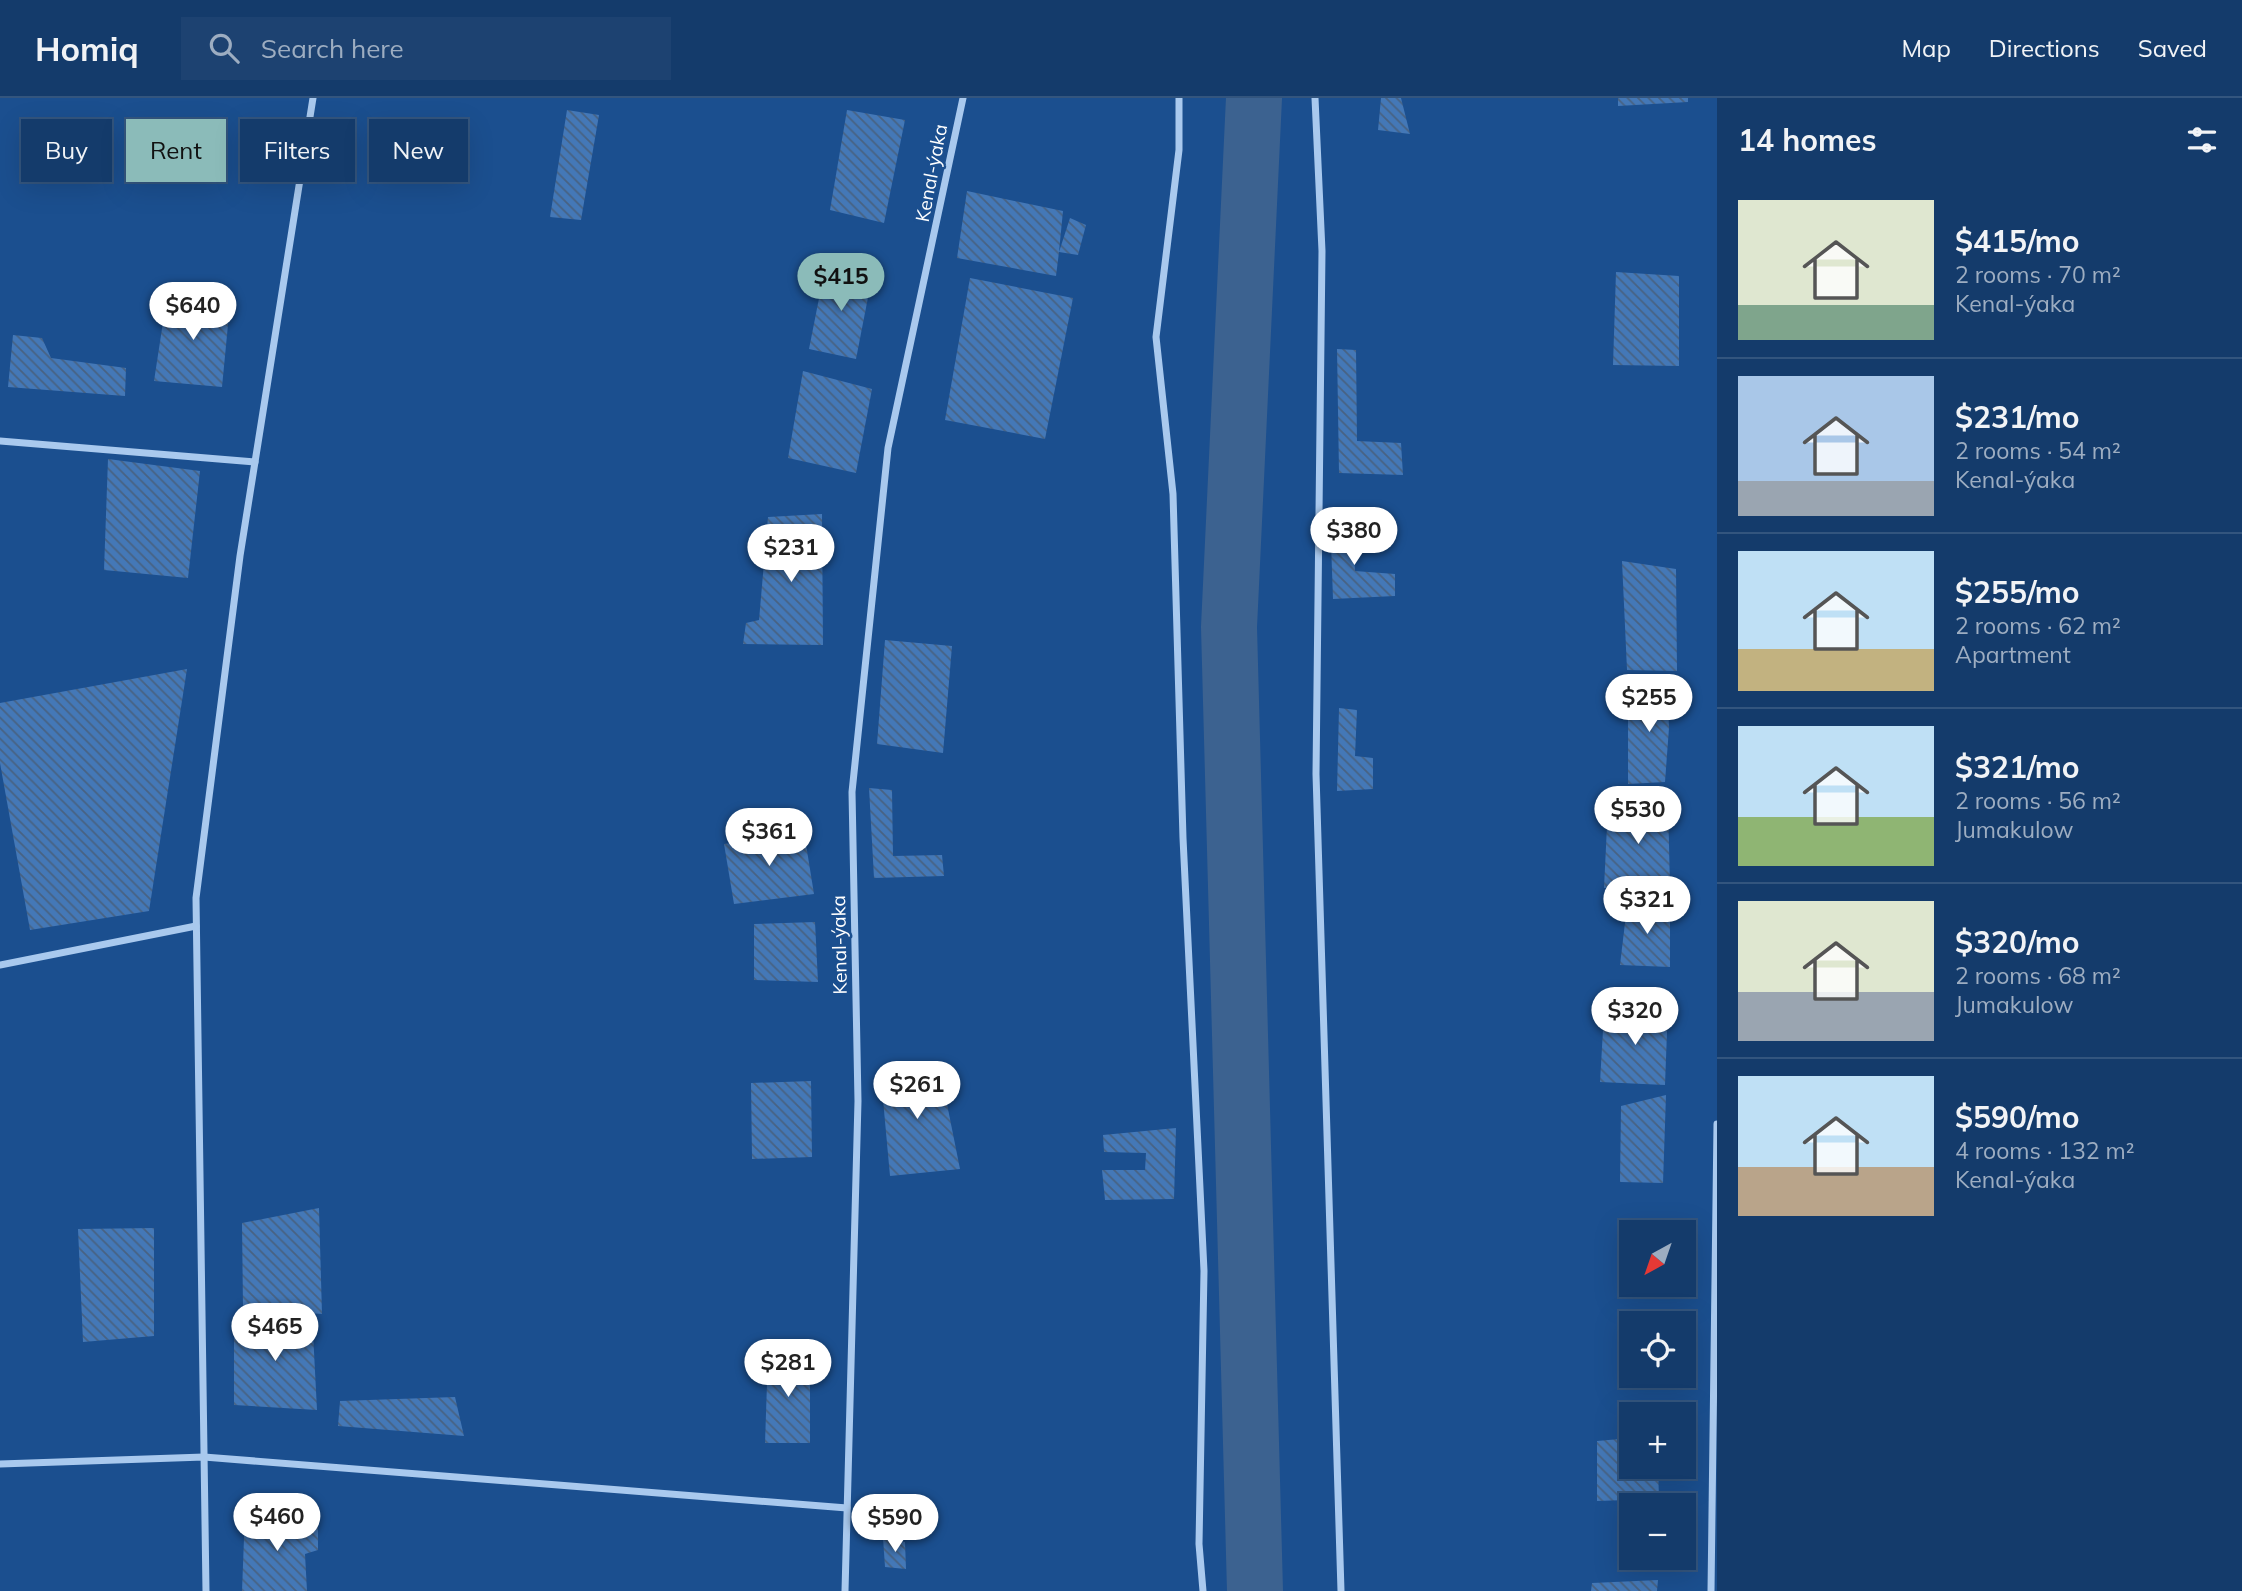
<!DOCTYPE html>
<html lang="en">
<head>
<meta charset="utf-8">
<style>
	:root { --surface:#143b6b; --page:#1d4271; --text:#f1f3f6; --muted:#9dadc1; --line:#33557e; --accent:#8bbbb9 }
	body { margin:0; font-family:Mulish,sans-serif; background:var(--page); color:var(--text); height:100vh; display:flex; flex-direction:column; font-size:26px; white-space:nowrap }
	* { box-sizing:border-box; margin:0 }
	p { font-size:23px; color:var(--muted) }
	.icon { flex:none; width:38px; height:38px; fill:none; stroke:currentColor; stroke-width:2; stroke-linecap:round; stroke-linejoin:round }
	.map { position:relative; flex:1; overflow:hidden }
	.panel { display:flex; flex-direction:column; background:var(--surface); width:525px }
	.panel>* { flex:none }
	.guide { position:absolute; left:21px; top:21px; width:665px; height:63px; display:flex; gap:14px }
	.needle { width:46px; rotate:220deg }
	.buttons { position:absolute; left:1619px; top:1122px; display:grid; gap:14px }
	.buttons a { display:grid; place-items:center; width:77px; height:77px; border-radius:0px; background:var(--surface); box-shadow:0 7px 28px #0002,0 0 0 2px var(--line); font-size:35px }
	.price { position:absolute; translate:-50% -60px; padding:0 16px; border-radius:24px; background:#fff; color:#222; font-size:23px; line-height:46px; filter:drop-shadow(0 2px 4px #0008) }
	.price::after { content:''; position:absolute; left:50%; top:42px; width:21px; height:16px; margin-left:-10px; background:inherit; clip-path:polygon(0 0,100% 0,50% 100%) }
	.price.current { background:var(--accent); color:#111 }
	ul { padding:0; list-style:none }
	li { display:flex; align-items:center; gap:21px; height:175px; padding:0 21px }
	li+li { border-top:2px solid var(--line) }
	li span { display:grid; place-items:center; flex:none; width:196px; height:140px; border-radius:0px; color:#555 }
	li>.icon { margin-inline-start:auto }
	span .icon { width:84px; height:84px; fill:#fffc; stroke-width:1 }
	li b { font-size:30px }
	h2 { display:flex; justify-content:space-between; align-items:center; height:84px; padding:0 21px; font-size:30px }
	.pill { padding:0 24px; border-radius:0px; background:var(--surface); box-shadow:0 7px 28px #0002,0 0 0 2px var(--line); font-size:24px; line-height:63px }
	.pill.current { background:var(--accent); color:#111 }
	header { display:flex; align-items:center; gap:42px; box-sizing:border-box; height:98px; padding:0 35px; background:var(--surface); border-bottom:2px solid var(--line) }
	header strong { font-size:33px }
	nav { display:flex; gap:38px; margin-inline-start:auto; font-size:24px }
	.search { width:490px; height:63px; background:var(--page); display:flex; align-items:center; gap:18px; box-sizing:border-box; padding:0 24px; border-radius:0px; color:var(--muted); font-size:26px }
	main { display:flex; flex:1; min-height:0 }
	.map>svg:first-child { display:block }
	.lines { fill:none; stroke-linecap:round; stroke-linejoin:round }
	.river { stroke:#3c6290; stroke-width:56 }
	.building { fill:url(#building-back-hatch) }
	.street { stroke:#a9c9ee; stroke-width:7 }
	.labels { text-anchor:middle; stroke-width:5; stroke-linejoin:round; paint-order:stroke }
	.street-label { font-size:19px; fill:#fff; stroke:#1b4f8f }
</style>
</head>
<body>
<header>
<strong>Homiq</strong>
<div class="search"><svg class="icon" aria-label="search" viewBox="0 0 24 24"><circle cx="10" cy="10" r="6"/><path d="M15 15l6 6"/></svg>Search here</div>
<nav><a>Map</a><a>Directions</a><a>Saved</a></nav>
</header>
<main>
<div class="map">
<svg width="1717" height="1493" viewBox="0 0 1717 1493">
	<defs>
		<pattern id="building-back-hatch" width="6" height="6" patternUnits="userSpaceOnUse" patternTransform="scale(1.75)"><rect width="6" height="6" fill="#4478b7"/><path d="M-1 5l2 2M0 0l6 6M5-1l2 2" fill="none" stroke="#486282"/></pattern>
	</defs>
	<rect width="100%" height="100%" fill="#1b4f8f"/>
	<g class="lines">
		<path class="river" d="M1254,0L1229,529L1255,1493"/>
	</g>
	<g class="building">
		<path d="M1381,0H1401L1410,36L1378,32Z"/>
		<path d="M1618,0H1688V4L1618,8Z"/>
		<path d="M567,12L599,17L581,122L550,119Z"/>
		<path d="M847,12L905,22L884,125L830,112Z"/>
		<path d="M967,93L1063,113L1059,154L1070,120L1086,127L1078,157L1059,154L1056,178L957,160Z"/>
		<path d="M825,170L872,179L856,261L809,251Z"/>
		<path d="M1616,174L1679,178V268L1613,267Z"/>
		<path d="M970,180L1073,200L1045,341L945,322Z"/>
		<path d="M167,198L230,206L222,289L154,283Z"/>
		<path d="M13,237L42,240L51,260L126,270L125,298L8,289Z"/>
		<path d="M1337,251L1356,252L1357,343L1401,345L1403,377L1339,375Z"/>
		<path d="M803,273L872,291L856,375L788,360Z"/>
		<path d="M108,361L200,373L188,480L104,472Z"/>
		<path d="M822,416L823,547L743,546L746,525L759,522L768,419Z"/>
		<path d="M1330,417L1352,420L1355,473L1395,476V498L1333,501Z"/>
		<path d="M1622,463L1676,471L1677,573L1627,572Z"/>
		<path d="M885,542L952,548L943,655L877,646Z"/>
		<path d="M187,571L149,813L30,832L0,665V605Z"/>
		<path d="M1667,580L1669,630L1665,684L1628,686V599L1646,595V583Z"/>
		<path d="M1339,610L1357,612L1355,658L1373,660V691L1337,693Z"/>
		<path d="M869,690L892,692L893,758L942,757L944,778L874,780Z"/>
		<path d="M1668,704L1670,789L1604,790L1608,707Z"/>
		<path d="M804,734L814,796L734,806L724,746Z"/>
		<path d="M1670,804V869L1620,867L1627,808Z"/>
		<path d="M815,824L818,884L754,882V826Z"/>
		<path d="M1668,908L1665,987L1600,984L1604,915Z"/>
		<path d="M939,966L960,1071L890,1078L880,969Z"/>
		<path d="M811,983L812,1059L752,1061L751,985Z"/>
		<path d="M1666,997L1663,1085L1620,1084L1621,1008Z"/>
		<path d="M1176,1030L1174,1101L1105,1102L1102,1072H1145L1146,1055L1104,1054L1103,1037Z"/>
		<path d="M319,1110L322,1216L243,1210L242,1125Z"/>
		<path d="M154,1130V1238L83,1244L78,1131Z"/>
		<path d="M312,1215L317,1312L234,1307V1224Z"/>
		<path d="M810,1255V1345H765L768,1256Z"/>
		<path d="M455,1299L464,1338L338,1328L340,1303Z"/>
		<path d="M1631,1340V1368H1658L1659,1401L1597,1403V1343Z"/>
		<path d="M245,1414L318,1427V1452L305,1456L307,1493H242Z"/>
		<path d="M883,1440L905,1444L906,1471L885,1469Z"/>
		<path d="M1658,1482L1657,1493H1591L1592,1485Z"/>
	</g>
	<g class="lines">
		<g class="street">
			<path d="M1179,0V52L1156,239L1173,396L1183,740L1204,1173L1199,1446L1203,1493"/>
			<path d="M1315,0L1322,153L1316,676L1341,1493"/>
			<path d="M0,343L255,364"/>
			<path d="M0,867L196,828"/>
			<path d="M0,1366L204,1359L847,1410"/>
			<path d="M206,1493L196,800L240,458L313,0"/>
			<path d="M845,1493L858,1003L852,694L888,350L963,0"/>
			<path d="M1711,1493L1717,1026"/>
		</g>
	</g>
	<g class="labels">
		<g class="street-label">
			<text transform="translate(931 75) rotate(-79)" y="7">Kenal-ýaka</text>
			<text transform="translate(839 847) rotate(-91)" y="7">Kenal-ýaka</text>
		</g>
	</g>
</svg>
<div class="buttons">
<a><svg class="needle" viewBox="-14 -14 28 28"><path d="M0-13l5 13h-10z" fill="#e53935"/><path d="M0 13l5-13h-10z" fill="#9dadc1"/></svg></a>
<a><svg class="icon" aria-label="locate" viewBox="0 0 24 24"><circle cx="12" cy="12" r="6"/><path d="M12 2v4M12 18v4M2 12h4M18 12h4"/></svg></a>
<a>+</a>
<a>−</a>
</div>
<b class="price current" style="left:841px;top:215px">$415</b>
<b class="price" style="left:193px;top:244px">$640</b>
<b class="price" style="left:1354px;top:469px">$380</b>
<b class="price" style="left:791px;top:486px">$231</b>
<b class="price" style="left:1649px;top:636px">$255</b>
<b class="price" style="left:1638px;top:748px">$530</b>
<b class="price" style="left:769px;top:770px">$361</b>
<b class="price" style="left:1647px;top:838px">$321</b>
<b class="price" style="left:1635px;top:949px">$320</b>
<b class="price" style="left:917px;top:1023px">$261</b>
<b class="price" style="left:275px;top:1265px">$465</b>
<b class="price" style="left:788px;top:1301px">$281</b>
<b class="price" style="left:277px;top:1455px">$460</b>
<b class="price" style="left:895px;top:1456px">$590</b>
<div class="guide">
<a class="pill">Buy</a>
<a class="pill current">Rent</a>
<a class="pill">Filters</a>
<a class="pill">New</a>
</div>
</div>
<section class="panel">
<h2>14 homes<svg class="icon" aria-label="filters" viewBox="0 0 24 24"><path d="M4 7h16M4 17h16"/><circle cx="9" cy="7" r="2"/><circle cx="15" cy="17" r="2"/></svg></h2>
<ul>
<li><span style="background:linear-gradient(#dfe7d0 75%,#7fa58c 0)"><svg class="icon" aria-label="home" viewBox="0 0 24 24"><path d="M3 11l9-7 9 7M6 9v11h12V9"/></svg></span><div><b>$415/mo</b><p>2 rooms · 70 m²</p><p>Kenal-ýaka</p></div></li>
<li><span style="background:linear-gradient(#a9c7e8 75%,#9aa5b1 0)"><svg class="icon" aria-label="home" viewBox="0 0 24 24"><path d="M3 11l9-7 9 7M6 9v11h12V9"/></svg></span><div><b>$231/mo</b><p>2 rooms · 54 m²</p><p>Kenal-ýaka</p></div></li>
<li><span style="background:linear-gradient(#bfe0f5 70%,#c2b280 0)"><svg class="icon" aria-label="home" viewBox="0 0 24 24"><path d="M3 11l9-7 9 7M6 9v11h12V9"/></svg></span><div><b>$255/mo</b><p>2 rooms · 62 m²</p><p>Apartment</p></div></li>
<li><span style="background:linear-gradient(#bfe0f5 65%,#8fb573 0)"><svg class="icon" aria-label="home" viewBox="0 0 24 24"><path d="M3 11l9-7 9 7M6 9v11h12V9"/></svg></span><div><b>$321/mo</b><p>2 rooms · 56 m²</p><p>Jumakulow</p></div></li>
<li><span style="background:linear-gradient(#dfe7d0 65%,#9aa5b1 0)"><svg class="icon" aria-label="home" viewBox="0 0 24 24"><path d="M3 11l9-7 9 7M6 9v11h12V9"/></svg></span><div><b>$320/mo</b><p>2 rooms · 68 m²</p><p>Jumakulow</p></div></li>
<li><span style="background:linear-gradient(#bfe0f5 65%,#b9a48a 0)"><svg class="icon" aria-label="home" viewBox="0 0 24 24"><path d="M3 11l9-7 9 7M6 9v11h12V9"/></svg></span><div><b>$590/mo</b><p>4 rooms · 132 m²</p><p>Kenal-ýaka</p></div></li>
</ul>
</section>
</main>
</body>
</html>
